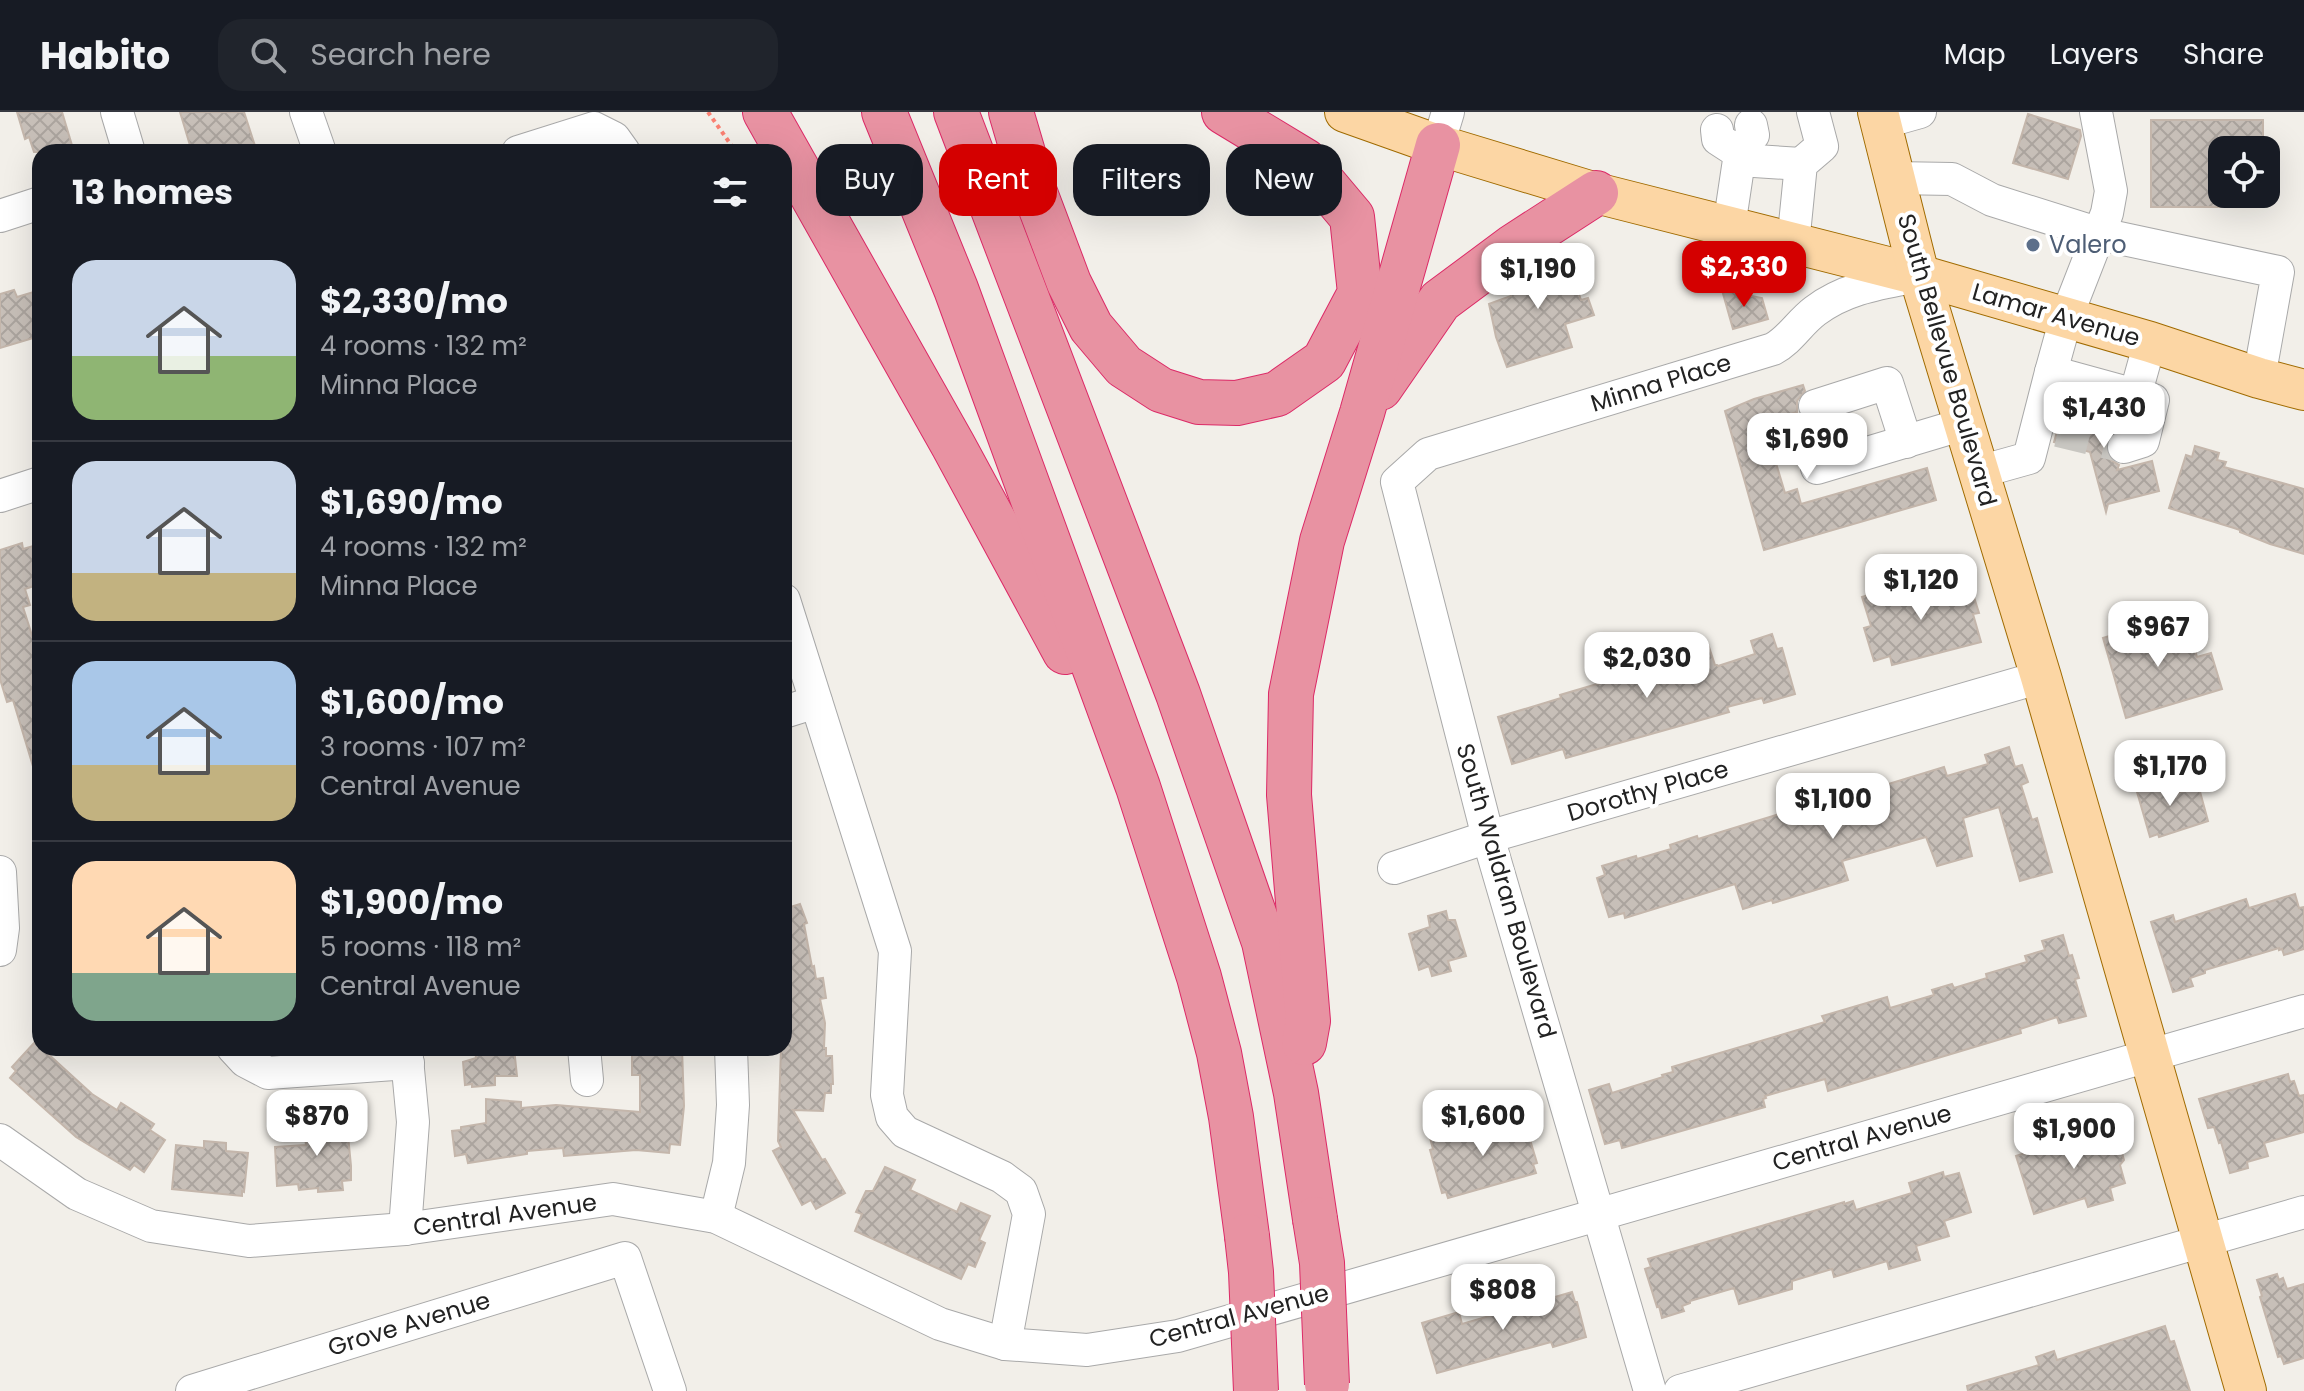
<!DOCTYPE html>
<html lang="en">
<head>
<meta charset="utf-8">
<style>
	:root { --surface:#171b24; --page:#20242c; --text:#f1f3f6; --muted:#9ea1a6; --line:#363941; --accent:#d40000 }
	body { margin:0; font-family:Poppins,sans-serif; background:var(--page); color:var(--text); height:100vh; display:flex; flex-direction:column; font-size:30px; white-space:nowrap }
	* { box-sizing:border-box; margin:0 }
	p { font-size:26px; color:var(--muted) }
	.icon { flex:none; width:44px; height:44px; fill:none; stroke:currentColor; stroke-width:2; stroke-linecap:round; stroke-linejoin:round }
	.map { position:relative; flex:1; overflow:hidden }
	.drawer { position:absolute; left:32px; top:32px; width:760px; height:912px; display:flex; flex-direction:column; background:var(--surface); border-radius:24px; box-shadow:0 8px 32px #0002 }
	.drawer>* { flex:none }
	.top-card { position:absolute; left:816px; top:32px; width:760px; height:72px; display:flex; gap:16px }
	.buttons { position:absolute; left:2208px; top:24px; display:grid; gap:16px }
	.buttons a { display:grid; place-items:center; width:72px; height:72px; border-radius:16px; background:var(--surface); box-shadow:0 8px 32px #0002; font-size:40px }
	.price { position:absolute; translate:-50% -68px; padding:0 18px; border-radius:16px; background:#fff; color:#222; font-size:26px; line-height:52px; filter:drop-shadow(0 2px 4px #0008) }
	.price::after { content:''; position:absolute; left:50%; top:48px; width:24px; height:18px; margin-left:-12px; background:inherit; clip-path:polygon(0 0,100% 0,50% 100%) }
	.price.selected { background:var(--accent); color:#fff }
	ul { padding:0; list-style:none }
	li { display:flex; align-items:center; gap:24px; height:200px; padding:0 40px }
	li+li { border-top:2px solid var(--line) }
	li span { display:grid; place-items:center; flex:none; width:224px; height:160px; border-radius:24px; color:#555 }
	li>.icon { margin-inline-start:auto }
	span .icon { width:96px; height:96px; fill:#fffc; stroke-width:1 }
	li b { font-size:34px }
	h2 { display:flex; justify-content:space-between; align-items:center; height:96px; padding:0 40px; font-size:34px }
	.pill { padding:0 28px; border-radius:24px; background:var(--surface); box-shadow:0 8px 32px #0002; font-size:28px; line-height:72px }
	.pill.selected { background:var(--accent); color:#fff }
	header { display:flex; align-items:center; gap:48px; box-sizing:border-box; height:112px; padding:0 40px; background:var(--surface); border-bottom:2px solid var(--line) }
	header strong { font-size:38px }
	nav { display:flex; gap:44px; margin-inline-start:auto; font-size:28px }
	.search { width:560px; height:72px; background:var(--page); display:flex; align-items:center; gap:20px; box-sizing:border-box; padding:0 28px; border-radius:24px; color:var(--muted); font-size:30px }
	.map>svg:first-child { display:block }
	.building { fill:url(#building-cross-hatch); stroke:#c4b6ab; stroke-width:2 }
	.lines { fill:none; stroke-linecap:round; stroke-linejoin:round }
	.minor-tunnel { stroke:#c8c6c1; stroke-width:32; stroke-dasharray:32 16; stroke-linecap:butt }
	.minor-casing { stroke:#a9a9a9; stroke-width:34 }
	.major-casing { stroke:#a06b00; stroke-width:42 }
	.highway-casing { stroke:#dc2a67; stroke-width:46 }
	.path { stroke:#fa8072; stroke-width:4; stroke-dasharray:4 4; stroke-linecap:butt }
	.minor { stroke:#fff; stroke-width:32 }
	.major { stroke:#fcd6a4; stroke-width:40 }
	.highway { stroke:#e892a2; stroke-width:44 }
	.highway-bridge-casing { stroke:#dc2a67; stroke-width:46; stroke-linecap:butt }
	.highway-bridge { stroke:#e892a2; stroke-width:44 }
	.service-dot { fill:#5c6f8a; stroke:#fff; stroke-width:3 }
	.labels { text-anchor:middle; stroke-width:8; stroke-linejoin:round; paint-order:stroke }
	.service-label { font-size:24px; fill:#4e5e75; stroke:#fff; text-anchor:start }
	.street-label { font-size:24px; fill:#222; stroke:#fff }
</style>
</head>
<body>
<header>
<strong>Habito</strong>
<div class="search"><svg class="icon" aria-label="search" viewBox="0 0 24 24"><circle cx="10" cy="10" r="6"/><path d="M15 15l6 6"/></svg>Search here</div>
<nav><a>Map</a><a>Layers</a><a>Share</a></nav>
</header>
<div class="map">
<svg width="2304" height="1279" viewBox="0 0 2304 1279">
	<defs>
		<pattern id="building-cross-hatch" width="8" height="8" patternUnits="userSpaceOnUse" patternTransform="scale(2)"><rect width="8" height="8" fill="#c7bfb8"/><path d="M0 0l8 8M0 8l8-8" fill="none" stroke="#aba49e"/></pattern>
	</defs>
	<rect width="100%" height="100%" fill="#f2efe9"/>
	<g class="building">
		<path d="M17,0H62L74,40H34L29,25L25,27Z"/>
		<path d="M180,0H244L257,40H192Z"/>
		<path d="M2028,2L2080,18L2081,24L2068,67L2013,51Z"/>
		<path d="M2151,8H2263V38H2222V95H2151Z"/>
		<path d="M1554,144H1566L1581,188L1588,186L1594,203L1565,212L1572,235L1507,255L1496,225L1489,192L1511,184L1507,171L1540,147Z"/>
		<path d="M14,178L17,185L40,178V224L0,236V182Z"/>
		<path d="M1722,178L1762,186L1768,207L1733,217Z"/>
		<path d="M1803,273L1805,279L1797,289V300L1772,308L1777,325L1769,328L1785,381L1797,377L1801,392L1927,356L1936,388L1764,438L1725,299L1754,287Z"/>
		<path d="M2067,284L2130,302L2127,314L2110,323L2105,332L2106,341L2111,348L2119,353L2117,358L2152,349L2159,379L2108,392L2106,400L2090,340L2054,330Z"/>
		<path d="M2195,334L2219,341L2217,348L2226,350L2224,355L2304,377V442L2270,432L2240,420V418L2234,416L2169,396L2186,343L2192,345Z"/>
		<path d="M22,431L23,437L40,432V472L25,477L30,493L23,495L36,536L40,535V661H35L13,588L7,590L0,567V438Z"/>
		<path d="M1960,466L1965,481L1972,479L1979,501L1973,502L1981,530L1892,553L1890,544L1874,549L1864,516L1871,514L1862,485L1900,474L1902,482Z"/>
		<path d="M2160,509L2166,528L2190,520L2197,545L2211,541L2222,577L2126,606L2103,526Z"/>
		<path d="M1772,522L1777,537L1782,536L1795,582L1764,591L1762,586L1727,595L1729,600L1566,646L1563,637L1512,652L1498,605L1548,590L1561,586L1560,583L1614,567L1611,556L1671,539L1670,537L1697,529L1698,535L1708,532L1715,553H1717L1718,554L1755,542L1751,529Z"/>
		<path d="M2009,635L2015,655L2022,653L2028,670L2021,673L2032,708L2037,706L2052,760L2020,769L1999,695L1963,706L1972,744L1937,754L1926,725L1842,749L1848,768L1773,791L1772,788L1743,797L1735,772L1625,806L1624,801L1609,805L1597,766L1605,763L1602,754L1636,744L1637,747L1671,737L1670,733L1697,724L1698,727L1822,689L1823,692L1944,655L1947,664L1988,652L1985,643Z"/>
		<path d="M2162,665L2167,683L2199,676L2208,709L2159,725L2158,722L2150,725L2135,673Z"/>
		<path d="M2295,782L2299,796L2304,795V837L2284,843L2282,837L2279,838V836L2205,858V861L2190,866L2193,874L2173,880L2151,810L2173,803L2175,810L2246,787L2249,796Z"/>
		<path d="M800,792L807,811L804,812L812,855L814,854L816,867L823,866L826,886L820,887L825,911L824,936H826V944H832L833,972H831V981H825L823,999L793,998L822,1048L825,1047L845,1081L816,1097L811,1088L802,1093L773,1039L781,1035L778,1029L781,936H784V797Z"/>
		<path d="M1446,799L1448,808H1455L1466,844L1448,849L1451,859L1432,864L1429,854L1419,858L1409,822L1430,815L1428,804Z"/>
		<path d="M2063,823L2069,844L2072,843L2079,866L2075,867L2086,904L2059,911L2057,905L2020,917L2021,921L1828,979L1825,967L1765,984L1766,986L1763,987L1765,995L1622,1036L1620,1028L1605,1032L1589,978L1609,972L1612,981L1663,965L1662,963L1673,960L1672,955L1825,910L1822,904L1887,885L1890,896L1934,883L1932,878L1952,872L1954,876L1987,866L1986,862L2027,850L2025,844L2045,838L2042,829Z"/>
		<path d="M35,930L92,982L117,998L121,991L154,1012L150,1018L165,1028L144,1060L134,1053L130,1058L76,1025L10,966L16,959L12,955Z"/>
		<path d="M475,936H514L517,964H495V973L472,975V972L465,973L463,950L476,946Z"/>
		<path d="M640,936H682L684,994L680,1033L670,1032L669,1041L636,1038L564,1044L563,1036L527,1039V1042L468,1051L466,1042L455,1044L452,1019L461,1018V1015L486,1011V987L521,990V996L556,993L640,1000V963H632V942H640Z"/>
		<path d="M2288,962L2290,970L2294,969L2299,984L2304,983V1020L2264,1031L2268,1044L2247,1050L2248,1056L2230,1061L2221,1030L2219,1031L2214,1015L2208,1016L2199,987Z"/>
		<path d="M339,1003V1013H347L351,1054V1068L342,1069L343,1078L318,1080V1076L299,1078L298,1072L277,1074L275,1035L306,1033L304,1016L313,1015V1005Z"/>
		<path d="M1517,1005L1519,1012L1525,1011L1537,1051L1533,1052L1536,1061L1448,1086L1446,1080L1442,1081L1430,1038L1433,1037L1430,1026L1460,1017L1464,1028L1497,1018L1495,1011Z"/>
		<path d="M2114,1013L2124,1048L2120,1053L2125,1071L2110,1076L2113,1088L2088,1095L2085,1086L2034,1102L2016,1044Z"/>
		<path d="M204,1029L226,1031V1039L248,1041L244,1080L242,1079V1084L172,1077L176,1033L204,1036Z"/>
		<path d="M885,1055L915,1068L910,1078L957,1100L961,1091L990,1104L979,1128L985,1131L975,1155L968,1152L961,1167L855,1119L862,1102L856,1100L866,1079H873Z"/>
		<path d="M1943,1060L1944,1065L1959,1061L1971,1100L1944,1109L1949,1124L1916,1134L1920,1148L1889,1157L1887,1149L1834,1165L1832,1157L1792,1169V1177L1739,1192L1734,1176L1690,1189V1191L1682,1194L1684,1199L1662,1206L1659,1194L1657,1195L1645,1157L1651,1155L1648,1147L1844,1090V1092L1853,1089L1856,1098L1912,1081L1909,1071Z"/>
		<path d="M2277,1162L2279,1168L2283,1166L2287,1177L2304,1172V1246L2284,1252L2281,1244L2278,1245L2260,1185L2262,1184L2257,1168Z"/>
		<path d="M1572,1180L1575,1190H1577L1586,1225L1553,1235L1551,1230L1437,1261L1422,1211L1459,1200L1462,1212Z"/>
		<path d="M2165,1214L2170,1230L2174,1229L2190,1279H1968L1967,1274L2039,1253L2036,1245L2054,1239L2057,1248Z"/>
	</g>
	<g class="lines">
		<g class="minor-tunnel">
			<path d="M2064,295L2130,314"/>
			<path d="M2058,319L2124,335"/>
		</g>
		<defs>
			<g id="minor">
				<path d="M117,0L129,40"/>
				<path d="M306,0L320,40"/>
				<path d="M1881,11L1920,0"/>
				<path d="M1717,18L1718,27L1738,40L1739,48L1729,115"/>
				<path d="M1438,33L1448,0"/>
				<path d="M518,40L594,16L614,26L624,40"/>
				<path d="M1738,40L1753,23L1751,13"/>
				<path d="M1739,48L1801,52"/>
				<path d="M1894,66L1952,67L1992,88L2100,122L2278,160L2259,266"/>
				<path d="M0,104L40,91"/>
				<path d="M1793,132L1801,52L1822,34L1813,0"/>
				<path d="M2051,260L2066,206L2107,101L2111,79L2096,0"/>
				<path d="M2135,284L2150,230"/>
				<path d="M1815,294L1887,271L1906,330"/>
				<path d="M1817,356L1964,312"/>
				<path d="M1979,360L2029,346L2051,260L2153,288L2143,329L2124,335"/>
				<path d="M0,384L40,371"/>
				<path d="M784,488L895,839L887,983L892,1005L905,1020L1002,1065L1021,1079L1029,1102L1005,1232"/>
				<path d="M784,600L816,590"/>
				<path d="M1394,756L1488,725L2041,565"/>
				<path d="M0,760L3,816L0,838"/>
				<path d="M233,936L245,949L268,961L408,951"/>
				<path d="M584,936L587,968"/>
				<path d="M0,1028L77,1082L151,1114L249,1129L405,1117L613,1087L716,1105L940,1212L1005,1232L1087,1238L1178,1224L2304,899"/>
				<path d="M716,1105L729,1051L733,993L731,936"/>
				<path d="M405,1117L413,1010L406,936"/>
				<path d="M192,1279L625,1146L670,1279"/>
				<path d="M1650,1279L1488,725L1397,370L1428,342L1773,237C1790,228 1799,211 1815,199C1845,176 1881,171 1917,164"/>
				<path d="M1680,1279L2304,1100"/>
			</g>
			<g id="major">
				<path d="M1345,0L1438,33L1596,81L1919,163L2150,230L2259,266L2304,278"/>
				<path d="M1878,0L1919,163L2041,565L2246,1279"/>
			</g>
			<g id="highway">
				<path d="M765,0L953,333L1065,540"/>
				<path d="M884,0L956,177L1138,675L1199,865L1219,941L1231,1005L1247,1124"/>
				<path d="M956,0L1178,582L1264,830L1296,981L1315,1107"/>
				<path d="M1011,0L1034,78L1069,171L1091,215L1124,254L1161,278L1199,290L1237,291L1277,282L1324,249L1360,181L1352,105L1305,49L1224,0"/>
				<path d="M1380,276L1440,189L1514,134L1596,81"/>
				<path d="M1304,931L1308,909L1289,683L1291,582L1322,429L1362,301L1438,33"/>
			</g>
		</defs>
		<use href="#minor" class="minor-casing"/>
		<use href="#major" class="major-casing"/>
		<use href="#highway" class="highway-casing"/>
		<path class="path" d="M708,0L736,40"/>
		<use href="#minor" class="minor"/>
		<use href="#major" class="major"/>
		<use href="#highway" class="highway"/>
		<defs>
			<g id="highway-bridge">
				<path d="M1315,1107L1322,1151L1327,1272"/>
				<path d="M1247,1124L1251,1160L1256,1279"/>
			</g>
		</defs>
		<use href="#highway-bridge" class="highway-bridge-casing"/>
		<use href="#highway-bridge" class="highway-bridge"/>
	</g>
	<circle class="service-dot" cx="2033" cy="133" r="8"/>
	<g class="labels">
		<g class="service-label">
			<text x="2049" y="141">Valero</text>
		</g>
		<g class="street-label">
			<text transform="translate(2056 203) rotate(16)" y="8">Lamar Avenue</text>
			<text transform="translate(1947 248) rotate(74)" y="8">South Bellevue Boulevard</text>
			<text transform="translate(1661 271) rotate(-17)" y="8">Minna Place</text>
			<text transform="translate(1648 679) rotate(-16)" y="8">Dorothy Place</text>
			<text transform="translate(1506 779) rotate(74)" y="8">South Waldran Boulevard</text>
			<text transform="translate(1862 1026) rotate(-16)" y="8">Central Avenue</text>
			<text transform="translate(505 1103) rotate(-8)" y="8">Central Avenue</text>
			<text transform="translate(1239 1204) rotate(-15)" y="8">Central Avenue</text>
			<text transform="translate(409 1212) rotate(-17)" y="8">Grove Avenue</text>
		</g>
	</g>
</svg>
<div class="buttons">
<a><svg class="icon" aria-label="locate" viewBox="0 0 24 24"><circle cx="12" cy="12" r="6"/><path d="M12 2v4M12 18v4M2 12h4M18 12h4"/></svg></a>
</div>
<b class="price selected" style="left:1744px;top:197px">$2,330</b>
<b class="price" style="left:1538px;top:199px">$1,190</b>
<b class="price" style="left:2104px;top:338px">$1,430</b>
<b class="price" style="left:1807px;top:369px">$1,690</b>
<b class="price" style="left:1921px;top:510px">$1,120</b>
<b class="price" style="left:2158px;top:557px">$967</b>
<b class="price" style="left:1647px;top:588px">$2,030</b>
<b class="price" style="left:2170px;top:696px">$1,170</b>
<b class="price" style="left:1833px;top:729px">$1,100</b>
<b class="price" style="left:317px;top:1046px">$870</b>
<b class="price" style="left:1483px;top:1046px">$1,600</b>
<b class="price" style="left:2074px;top:1059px">$1,900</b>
<b class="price" style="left:1503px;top:1220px">$808</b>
<div class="top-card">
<a class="pill">Buy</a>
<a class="pill selected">Rent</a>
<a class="pill">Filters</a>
<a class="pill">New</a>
</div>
<section class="drawer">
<h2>13 homes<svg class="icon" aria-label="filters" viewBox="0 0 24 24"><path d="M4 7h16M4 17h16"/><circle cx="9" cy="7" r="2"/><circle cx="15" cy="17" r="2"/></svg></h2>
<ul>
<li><span style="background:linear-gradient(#c9d6e8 60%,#8fb573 0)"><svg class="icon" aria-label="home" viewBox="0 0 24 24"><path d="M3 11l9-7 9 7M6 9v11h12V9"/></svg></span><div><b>$2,330/mo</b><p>4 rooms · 132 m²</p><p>Minna Place</p></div></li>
<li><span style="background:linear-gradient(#c9d6e8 70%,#c2b280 0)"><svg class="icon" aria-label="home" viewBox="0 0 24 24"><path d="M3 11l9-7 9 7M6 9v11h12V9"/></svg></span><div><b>$1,690/mo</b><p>4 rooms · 132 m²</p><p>Minna Place</p></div></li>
<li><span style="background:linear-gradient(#a9c7e8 65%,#c2b280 0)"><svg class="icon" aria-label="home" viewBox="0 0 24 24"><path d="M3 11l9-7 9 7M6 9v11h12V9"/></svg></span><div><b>$1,600/mo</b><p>3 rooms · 107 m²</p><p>Central Avenue</p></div></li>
<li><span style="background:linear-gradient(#ffd9b3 70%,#7fa58c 0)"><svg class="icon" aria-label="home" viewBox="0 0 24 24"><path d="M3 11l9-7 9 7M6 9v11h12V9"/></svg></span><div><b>$1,900/mo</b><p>5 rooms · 118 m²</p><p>Central Avenue</p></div></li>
</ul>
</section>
</div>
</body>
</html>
